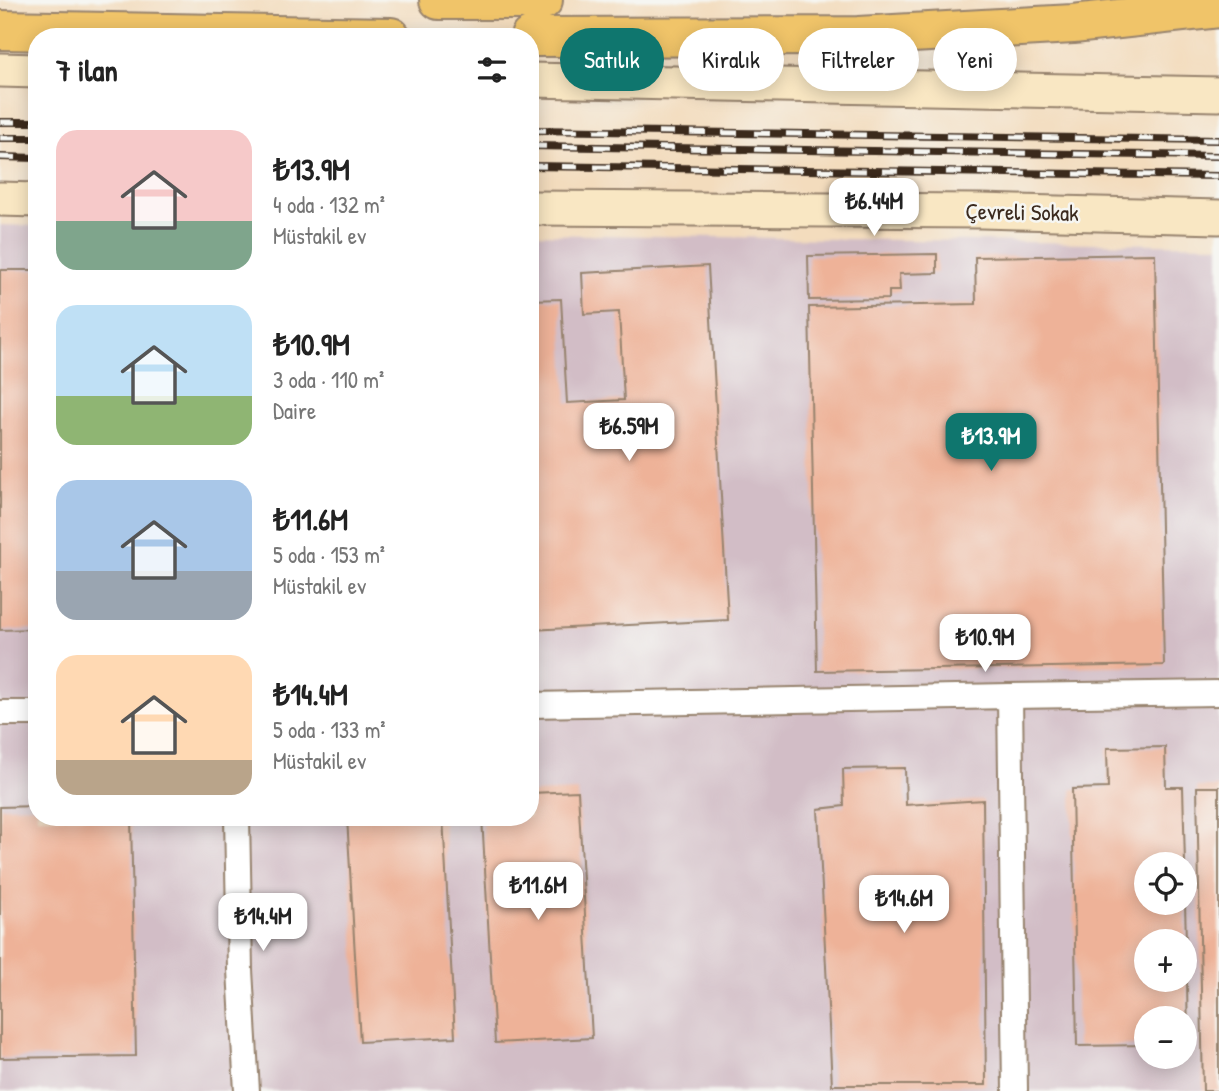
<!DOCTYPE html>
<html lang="tr">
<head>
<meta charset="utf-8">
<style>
	:root { --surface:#fff; --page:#f6f6f6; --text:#222; --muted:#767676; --accent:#0f766e }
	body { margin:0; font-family:"Patrick Hand",sans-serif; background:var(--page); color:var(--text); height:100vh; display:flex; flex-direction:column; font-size:26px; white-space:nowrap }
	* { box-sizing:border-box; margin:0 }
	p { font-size:23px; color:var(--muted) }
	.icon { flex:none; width:38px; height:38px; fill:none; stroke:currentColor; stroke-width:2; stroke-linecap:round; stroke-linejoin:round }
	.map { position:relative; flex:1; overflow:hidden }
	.drawer { position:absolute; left:28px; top:28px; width:511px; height:798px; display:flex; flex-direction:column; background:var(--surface); border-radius:28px; box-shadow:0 4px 18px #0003 }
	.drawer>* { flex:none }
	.banner { position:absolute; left:560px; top:28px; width:553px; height:63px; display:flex; gap:14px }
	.buttons { position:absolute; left:1134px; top:852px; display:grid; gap:14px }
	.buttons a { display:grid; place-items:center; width:63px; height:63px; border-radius:50%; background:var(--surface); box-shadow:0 4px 18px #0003; font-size:35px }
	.price { position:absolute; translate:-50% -60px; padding:0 16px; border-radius:14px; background:#fff; color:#222; font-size:23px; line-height:46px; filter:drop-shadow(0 2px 4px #0008) }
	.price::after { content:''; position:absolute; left:50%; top:42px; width:21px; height:16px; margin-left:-10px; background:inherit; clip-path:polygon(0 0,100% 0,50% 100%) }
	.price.active { background:var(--accent); color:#fff }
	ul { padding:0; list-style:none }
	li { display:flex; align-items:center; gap:21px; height:175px; padding:0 28px }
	li span { display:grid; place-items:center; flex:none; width:196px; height:140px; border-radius:21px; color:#555 }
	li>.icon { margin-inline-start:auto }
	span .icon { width:84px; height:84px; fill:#fffc; stroke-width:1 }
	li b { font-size:30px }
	h2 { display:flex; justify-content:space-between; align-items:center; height:84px; padding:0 28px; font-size:30px }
	.pill { padding:0 24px; border-radius:32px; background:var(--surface); box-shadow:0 4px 18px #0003; font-size:24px; line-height:63px }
	.pill.active { background:var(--accent); color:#fff }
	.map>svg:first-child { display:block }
	.industrial { fill:#d2bdc6; fill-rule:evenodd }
	.building { fill:#eeb298 }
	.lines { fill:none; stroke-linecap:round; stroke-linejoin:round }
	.street-casing { stroke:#97836e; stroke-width:28 }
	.secondary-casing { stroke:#97836e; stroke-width:37 }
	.highway-casing { stroke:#97836e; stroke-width:42 }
	.street { stroke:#fff; stroke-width:24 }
	.secondary { stroke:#f9e7c3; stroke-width:33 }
	.highway { stroke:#f0c469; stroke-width:38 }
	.rail-casing { stroke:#3b2a1e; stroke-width:8 }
	.rail { stroke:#f6f6f2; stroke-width:5; stroke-dasharray:16; stroke-linecap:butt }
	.labels { text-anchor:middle; stroke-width:5; stroke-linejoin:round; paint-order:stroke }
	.street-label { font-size:23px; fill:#3b2a1e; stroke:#f6f6f2 }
</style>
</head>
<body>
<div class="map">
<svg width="1219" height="1091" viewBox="0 0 1219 1091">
	<rect width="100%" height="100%" fill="#f6f6f2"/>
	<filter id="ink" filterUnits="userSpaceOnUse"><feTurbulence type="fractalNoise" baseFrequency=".0143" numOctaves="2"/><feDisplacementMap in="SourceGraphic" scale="14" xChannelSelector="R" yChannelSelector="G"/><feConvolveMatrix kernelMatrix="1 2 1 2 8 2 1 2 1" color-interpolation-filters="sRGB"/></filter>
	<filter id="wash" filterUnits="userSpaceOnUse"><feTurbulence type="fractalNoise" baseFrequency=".00686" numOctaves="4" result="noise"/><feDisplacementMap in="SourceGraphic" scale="28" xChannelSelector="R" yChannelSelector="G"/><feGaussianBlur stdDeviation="1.57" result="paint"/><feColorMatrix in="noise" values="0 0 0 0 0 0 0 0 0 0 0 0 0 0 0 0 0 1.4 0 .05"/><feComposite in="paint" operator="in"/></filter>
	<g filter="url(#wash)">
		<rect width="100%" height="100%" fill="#f3dcbd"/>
		<path class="industrial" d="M0,225L37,226V817H530V234L1219,245V1091H0ZM1146,864H1185V903H1146ZM1146,942H1185V980H1146ZM1146,1018H1185V1057H1146Z"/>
		<g id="blocks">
			<g class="building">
				<path d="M937,254V273L899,274L900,291H889V299L809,300L808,256Z"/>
				<path d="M1155,254L1164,665L817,671L809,307L976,304L975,257Z"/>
				<path d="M708,266L728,620L530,630V300L561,299L567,403L624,400L619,312L584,314L582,273Z"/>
				<path d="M0,270H37V629L0,630Z"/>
				<path d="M1165,747L1166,787H1183L1185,864H1146V903H1185L1186,942H1146V980H1187L1188,1045H1185V1018H1146V1045L1077,1046L1072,789L1108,788L1107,748Z"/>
				<path d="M905,768L906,805L983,800L986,1085H832L818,809L844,806L843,769Z"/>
				<path d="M1197,787H1219V1091H1203Z"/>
				<path d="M578,791L592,1038L495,1043L482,817H530V793Z"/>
				<path d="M37,806V817H131L136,1056L0,1058V807Z"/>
				<path d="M347,817H443L455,1037L360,1042Z"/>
			</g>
		</g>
	</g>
	<g filter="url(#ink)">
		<use href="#blocks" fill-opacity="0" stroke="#97836e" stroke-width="2"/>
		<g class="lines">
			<defs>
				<g id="street">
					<path d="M1010,696L1219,693"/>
					<path d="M530,705L1010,696L1015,1091"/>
					<path d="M0,713H37"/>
					<path d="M237,817L240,970L247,1091"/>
				</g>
				<g id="secondary">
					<path d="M0,70L37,71"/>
					<path d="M530,80L1219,94"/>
					<path d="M0,199L37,200"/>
					<path d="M530,208L981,211L1219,217"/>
				</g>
				<g id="highway">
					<path d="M439,0H543"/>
					<path d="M0,30L391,37"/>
					<path d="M530,37L858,36L1073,24L1219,8"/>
				</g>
			</defs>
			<use href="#street" class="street-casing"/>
			<use href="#secondary" class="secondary-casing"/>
			<use href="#highway" class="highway-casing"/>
			<use href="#street" class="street"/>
			<use href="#secondary" class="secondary"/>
			<use href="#highway" class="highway"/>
			<defs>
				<g id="rail">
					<path d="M0,122H37"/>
					<path d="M530,130L1219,140"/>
					<path d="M0,138H37"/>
					<path d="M530,146L1219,156"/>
					<path d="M0,157L37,158"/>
					<path d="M530,166L1219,176"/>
				</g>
			</defs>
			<use href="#rail" class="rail-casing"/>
			<use href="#rail" class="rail"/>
		</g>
	</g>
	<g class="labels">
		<g class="street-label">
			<text transform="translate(1022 212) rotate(1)" y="8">Çevreli Sokak</text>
		</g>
	</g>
</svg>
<div class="buttons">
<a><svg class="icon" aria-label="locate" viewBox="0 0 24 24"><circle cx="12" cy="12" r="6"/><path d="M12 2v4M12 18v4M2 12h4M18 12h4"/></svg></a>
<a>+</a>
<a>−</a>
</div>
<b class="price" style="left:874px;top:238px">₺6.44M</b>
<b class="price" style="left:629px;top:463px">₺6.59M</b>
<b class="price active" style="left:991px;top:473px">₺13.9M</b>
<b class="price" style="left:985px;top:674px">₺10.9M</b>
<b class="price" style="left:538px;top:922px">₺11.6M</b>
<b class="price" style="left:904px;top:935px">₺14.6M</b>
<b class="price" style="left:263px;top:953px">₺14.4M</b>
<div class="banner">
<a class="pill active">Satılık</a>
<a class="pill">Kiralık</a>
<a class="pill">Filtreler</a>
<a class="pill">Yeni</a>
</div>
<section class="drawer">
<h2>7 ilan<svg class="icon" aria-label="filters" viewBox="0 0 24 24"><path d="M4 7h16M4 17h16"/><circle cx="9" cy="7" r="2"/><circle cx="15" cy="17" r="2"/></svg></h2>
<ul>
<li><span style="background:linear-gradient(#f6c9c9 65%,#7fa58c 0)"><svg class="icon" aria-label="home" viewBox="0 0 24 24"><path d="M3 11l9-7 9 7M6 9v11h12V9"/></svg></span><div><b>₺13.9M</b><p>4 oda · 132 m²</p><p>Müstakil ev</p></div></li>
<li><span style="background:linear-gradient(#bfe0f5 65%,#8fb573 0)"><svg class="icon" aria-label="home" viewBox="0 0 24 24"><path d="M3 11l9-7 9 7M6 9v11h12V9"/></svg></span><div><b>₺10.9M</b><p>3 oda · 110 m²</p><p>Daire</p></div></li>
<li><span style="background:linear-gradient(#a9c7e8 65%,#9aa5b1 0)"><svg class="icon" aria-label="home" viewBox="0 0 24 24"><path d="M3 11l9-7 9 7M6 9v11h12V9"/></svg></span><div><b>₺11.6M</b><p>5 oda · 153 m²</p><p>Müstakil ev</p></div></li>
<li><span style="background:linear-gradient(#ffd9b3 75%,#b9a48a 0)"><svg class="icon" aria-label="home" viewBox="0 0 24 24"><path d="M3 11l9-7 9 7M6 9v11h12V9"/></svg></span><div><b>₺14.4M</b><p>5 oda · 133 m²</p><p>Müstakil ev</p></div></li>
</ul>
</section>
</div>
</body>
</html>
